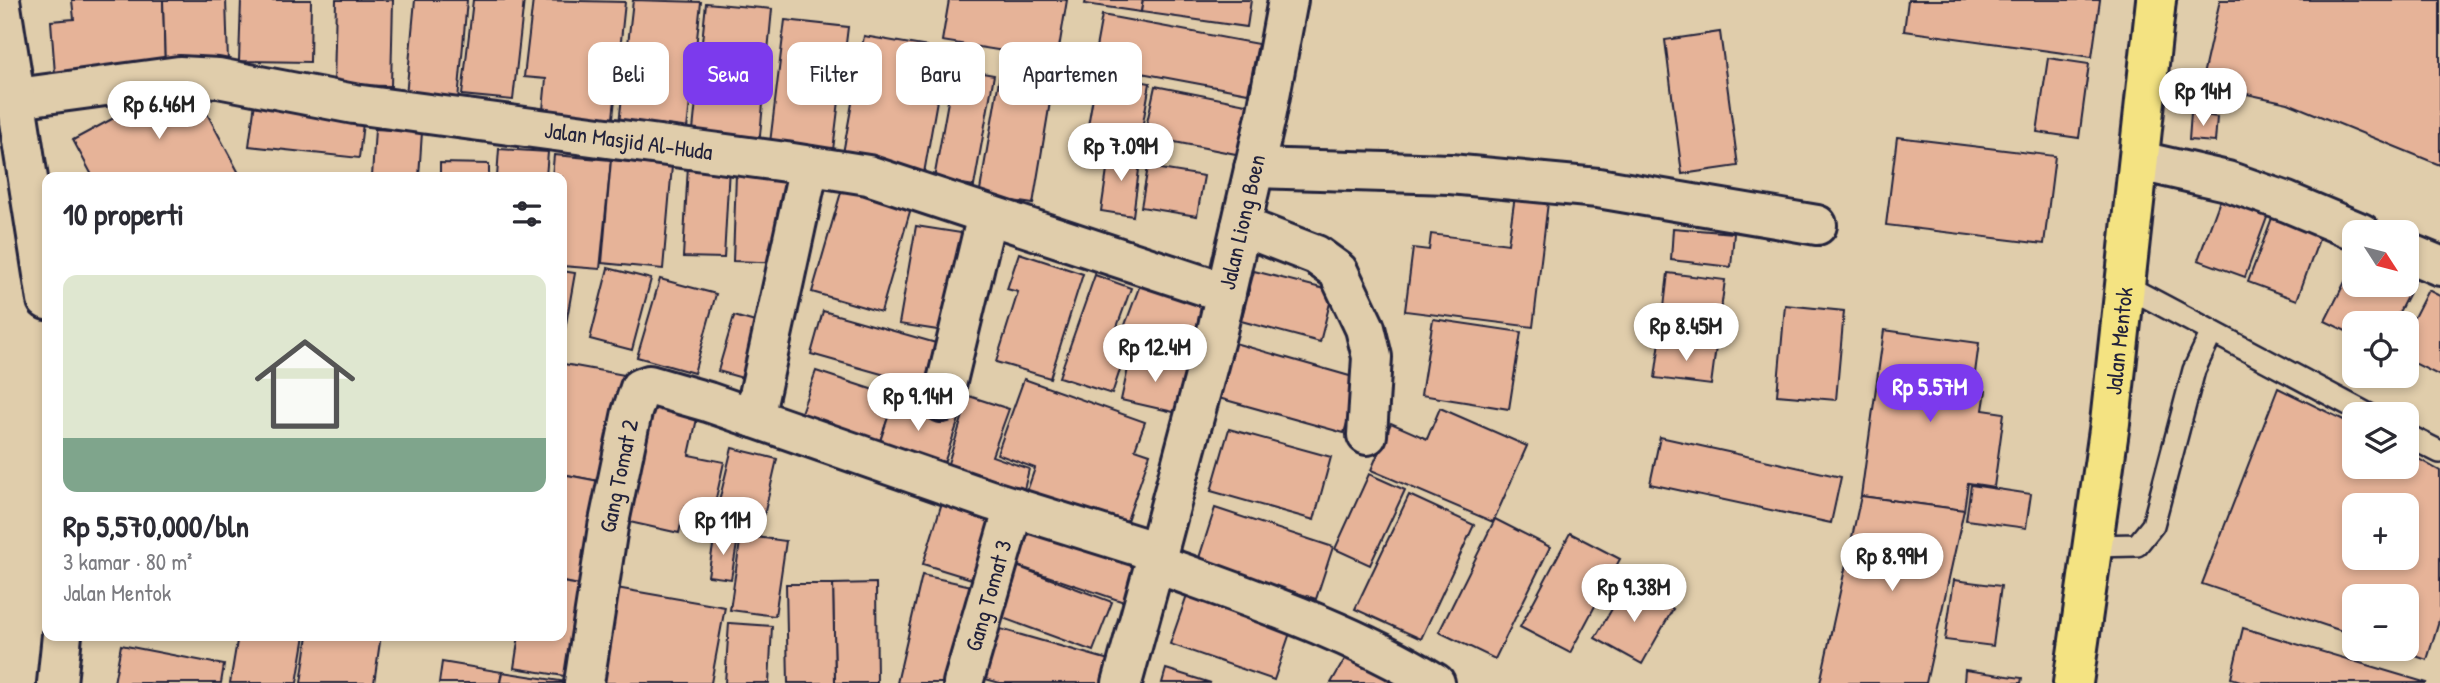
<!DOCTYPE html>
<html lang="id">
<head>
<meta charset="utf-8">
<style>
	:root { --surface:#fff; --page:#f7f7f7; --text:#2b2b33; --muted:#7c7c81; --accent:#7c3aed }
	body { margin:0; font-family:"Patrick Hand",sans-serif; background:var(--page); color:var(--text); height:100vh; display:flex; flex-direction:column; font-size:26px; white-space:nowrap }
	* { box-sizing:border-box; margin:0 }
	p { font-size:23px; color:var(--muted) }
	.icon { flex:none; width:38px; height:38px; fill:none; stroke:currentColor; stroke-width:2; stroke-linecap:round; stroke-linejoin:round }
	.map { position:relative; flex:1; overflow:hidden }
	.panel { position:absolute; left:42px; top:172px; width:525px; height:469px; display:flex; flex-direction:column; background:var(--surface); border-radius:14px; box-shadow:0 4px 10px #0003 }
	.panel>* { flex:none }
	.banner { position:absolute; left:588px; top:42px; width:665px; height:63px; display:flex; gap:14px }
	.needle { width:46px; rotate:126deg }
	.fabs { position:absolute; left:2342px; top:220px; display:grid; gap:14px }
	.fabs a { display:grid; place-items:center; width:77px; height:77px; border-radius:14px; background:var(--surface); box-shadow:0 4px 10px #0003; font-size:35px }
	.price { position:absolute; translate:-50% -60px; padding:0 16px; border-radius:24px; background:#fff; color:#222; font-size:23px; line-height:46px; filter:drop-shadow(0 2px 4px #0008) }
	.price::after { content:''; position:absolute; left:50%; top:42px; width:21px; height:16px; margin-left:-10px; background:inherit; clip-path:polygon(0 0,100% 0,50% 100%) }
	.price.selected { background:var(--accent); color:#fff }
	ul { padding:0; list-style:none }
	li { display:grid; align-content:center; gap:14px; height:371px; padding:0 21px }
	li span { display:grid; place-items:center; height:217px; border-radius:14px; color:#555 }
	li>.icon { margin-inline-start:auto }
	span .icon { width:126px; height:126px; fill:#fffc; stroke-width:1 }
	li b { font-size:30px }
	h2 { display:flex; justify-content:space-between; align-items:center; height:84px; padding:0 21px; font-size:30px }
	.pill { padding:0 24px; border-radius:14px; background:var(--surface); box-shadow:0 4px 10px #0003; font-size:24px; line-height:63px }
	.pill.selected { background:var(--accent); color:#fff }
	.map>svg:first-child { display:block }
	.building { fill:#e6b398; stroke:#22223b; stroke-width:2; fill-rule:evenodd }
	.lines { fill:none; stroke-linecap:round; stroke-linejoin:round }
	.service-casing { stroke:#22223b; stroke-width:26 }
	.minor-casing { stroke:#22223b; stroke-width:44 }
	.secondary-casing { stroke:#22223b; stroke-width:44 }
	.trunk-casing { stroke:#22223b; stroke-width:44 }
	.service { stroke:#e0cdab; stroke-width:21 }
	.minor { stroke:#e0cdab; stroke-width:38 }
	.secondary { stroke:#e0cdab; stroke-width:38 }
	.trunk { stroke:#f4e382; stroke-width:38 }
	.labels { text-anchor:middle; stroke-width:7; stroke-linejoin:round; paint-order:stroke }
	.street-label { font-size:23px; fill:#22223b; stroke:#e0cdab }
</style>
</head>
<body>
<div class="map">
<svg width="2440" height="683" viewBox="0 0 2440 683">
	<rect width="100%" height="100%" fill="#e0cdab"/>
	<filter id="ink" filterUnits="userSpaceOnUse"><feTurbulence type="fractalNoise" baseFrequency=".0143" numOctaves="2"/><feDisplacementMap in="SourceGraphic" scale="14" xChannelSelector="R" yChannelSelector="G"/><feConvolveMatrix kernelMatrix="1 2 1 2 8 2 1 2 1" color-interpolation-filters="sRGB"/></filter>
	<g filter="url(#ink)">
		<g class="building">
			<path d="M72,0H163L165,65L56,87L51,21L74,19Z"/>
			<path d="M163,0H226L228,62L165,65Z"/>
			<path d="M241,0H311L310,62L239,61Z"/>
			<path d="M336,0H393L391,86L334,85Z"/>
			<path d="M415,0H467L458,100L406,96Z"/>
			<path d="M473,0H524L513,100L462,95Z"/>
			<path d="M533,0L625,2L613,118L543,110L546,79L524,77Z"/>
			<path d="M633,0L701,2L686,138L618,132Z"/>
			<path d="M949,0H1067L1033,204L979,196L1004,51L942,41Z"/>
			<path d="M1086,0H1143L1141,12L1085,4Z"/>
			<path d="M1143,0H1251L1247,27L1141,12Z"/>
			<path d="M1908,0H2100L2092,57L1904,31Z"/>
			<path d="M2220,0H2440V165L2288,103L2201,84Z"/>
			<path d="M706,3L772,9L759,146L692,140Z"/>
			<path d="M1102,15L1258,44L1248,93L1093,64Z"/>
			<path d="M785,20L848,27L833,150L770,143Z"/>
			<path d="M1720,32L1738,166L1682,174L1665,40Z"/>
			<path d="M864,36L946,50L924,173L842,159Z"/>
			<path d="M2048,58L2089,64L2079,138L2037,132Z"/>
			<path d="M954,68L994,75L974,186L934,179Z"/>
			<path d="M1097,74L1150,83L1139,146L1086,137Z"/>
			<path d="M188,78L241,177H93L73,140Z"/>
			<path d="M1155,86L1251,105L1241,155L1144,136Z"/>
			<path d="M255,102L364,114L359,158L249,146Z"/>
			<path d="M2191,113L2217,117L2215,142L2189,140Z"/>
			<path d="M375,129L422,132L419,177H372Z"/>
			<path d="M1897,137L2055,156L2044,244L1886,225Z"/>
			<path d="M499,149L548,152L546,177H497Z"/>
			<path d="M1110,150L1141,154L1133,216L1101,211Z"/>
			<path d="M554,155L611,160L600,269L562,266V177H552Z"/>
			<path d="M611,160L672,166L663,269L602,263Z"/>
			<path d="M440,163L489,164V177H440Z"/>
			<path d="M688,165L729,167L724,258L683,257Z"/>
			<path d="M1148,167L1204,176L1197,216L1141,207Z"/>
			<path d="M736,174L786,176L783,263L733,261Z"/>
			<path d="M844,182L913,201L881,312L812,292Z"/>
			<path d="M1516,189L1549,194L1533,327L1405,311L1413,248L1429,250L1431,234L1508,244Z"/>
			<path d="M2222,195L2269,212L2245,277L2198,260Z"/>
			<path d="M2275,210L2323,228L2297,300L2248,282Z"/>
			<path d="M916,226L974,235L957,333L899,324Z"/>
			<path d="M1673,228L1734,233L1731,267L1671,260Z"/>
			<path d="M1019,253L1083,274L1050,378L996,362L1018,292L1007,289Z"/>
			<path d="M2354,264V285H2406V269L2418,275L2393,324H2354V335L2325,321Z"/>
			<path d="M608,268L651,279L632,350L590,339Z"/>
			<path d="M562,271L575,273L564,335L562,334Z"/>
			<path d="M1254,271L1333,291L1320,342L1241,321Z"/>
			<path d="M1668,273L1725,280L1716,347L1660,341Z"/>
			<path d="M1095,275L1131,288L1113,338L1129,343L1112,394L1059,377Z"/>
			<path d="M1143,277L1208,301L1187,357L1122,333Z"/>
			<path d="M660,279L716,294L694,373L637,357Z"/>
			<path d="M2428,290L2440,296V376L2406,359V333Z"/>
			<path d="M1785,305L1844,311L1836,400L1777,395Z"/>
			<path d="M823,311L936,343L924,386L811,354Z"/>
			<path d="M734,316L769,326L753,381L718,371Z"/>
			<path d="M1433,319L1521,332L1509,409L1421,395Z"/>
			<path d="M1884,330L1979,343L1973,388L1986,391L1983,410L2004,413L1994,487L1968,483L1964,510L1861,496Z"/>
			<path d="M1660,341L1716,347L1711,385L1655,378Z"/>
			<path d="M1231,342L1360,379L1344,433L1215,397Z"/>
			<path d="M1131,355L1188,368L1178,413L1121,400Z"/>
			<path d="M564,364L630,376L609,483L562,474V376Z"/>
			<path d="M816,371L895,397L878,447L798,421Z"/>
			<path d="M1024,379L1145,422L1135,449L1150,454L1121,538L1023,503L1035,468L997,454Z"/>
			<path d="M2278,388L2354,425V467H2406V452L2440,471V617L2427,660L2395,649H2406V597H2354V635L2202,584ZM2354,506H2406V558H2354Z"/>
			<path d="M969,396L1009,409L992,456L1029,469L1022,498L945,473Z"/>
			<path d="M895,397L959,419L942,469L878,447Z"/>
			<path d="M642,402L698,414L689,455L724,462L713,512L685,507L679,533L616,519Z"/>
			<path d="M1440,408L1527,446L1493,522L1371,470L1391,423L1427,439Z"/>
			<path d="M1229,429L1331,457L1314,520L1211,491Z"/>
			<path d="M1660,437L1841,477L1831,523L1650,484Z"/>
			<path d="M732,448L777,459L760,533L714,522Z"/>
			<path d="M562,474L609,483L592,587L562,582Z"/>
			<path d="M1369,474L1405,490L1370,565L1335,549Z"/>
			<path d="M1971,485L2031,494L2026,528L1966,520Z"/>
			<path d="M1409,495L1474,525L1421,639L1355,609Z"/>
			<path d="M944,496L999,513L978,581L923,564Z"/>
			<path d="M1861,496L1964,510L1926,683H1820Z"/>
			<path d="M1215,508L1333,547L1316,599L1198,561Z"/>
			<path d="M1024,517L1140,555L1124,602L1009,563Z"/>
			<path d="M1495,519L1550,547L1495,659L1439,632Z"/>
			<path d="M1570,533L1620,559L1570,653L1520,627Z"/>
			<path d="M715,534L738,538L731,579L708,576Z"/>
			<path d="M741,535L786,541L775,616L730,610Z"/>
			<path d="M1011,564L1112,602L1093,651L992,614Z"/>
			<path d="M922,575L976,587L955,683H897Z"/>
			<path d="M1954,580L2001,586L1993,646L1945,640Z"/>
			<path d="M562,582L592,587L577,678L514,668L519,635H562Z"/>
			<path d="M876,583L877,683H835L833,584Z"/>
			<path d="M1627,583L1673,609L1642,664L1595,638Z"/>
			<path d="M786,584H833L835,683H788Z"/>
			<path d="M605,586L725,607L711,683H588Z"/>
			<path d="M1187,595L1291,630L1274,680L1170,644Z"/>
			<path d="M729,623L772,626L769,683H725Z"/>
			<path d="M990,626L1116,662L1110,683H1000L975,676Z"/>
			<path d="M2243,628L2427,683H2247L2231,678Z"/>
			<path d="M238,635H305L297,683H230Z"/>
			<path d="M308,635H381L374,683H301Z"/>
			<path d="M121,645L224,665L221,683H114Z"/>
			<path d="M1350,650L1408,683H1331Z"/>
			<path d="M442,662L502,672L500,683H439Z"/>
			<path d="M1166,669L1211,683H1162Z"/>
			<path d="M1965,670L2022,678L2021,683H1964Z"/>
			<path d="M502,672L573,683H500Z"/>
		</g>
		<g class="lines">
			<defs>
				<g id="service">
					<path d="M2126,286L2369,415"/>
					<path d="M2406,435L2440,452"/>
					<path d="M2092,546L2137,545L2153,525L2194,370L2212,332"/>
				</g>
				<g id="minor">
					<path d="M1288,0L1266,117L1217,331L1155,563C1250,598 1349,630 1435,683"/>
					<path id="s1" d="M17,98L179,76L218,78L354,104L786,162L868,175L1226,293"/>
					<path d="M2140,161L2227,181L2287,202L2361,233"/>
					<path d="M1254,168L1450,174L1598,188L1817,225"/>
					<path d="M1241,226L1316,255L1338,271L1365,328L1372,357L1367,435"/>
					<path d="M2406,252L2440,266"/>
					<path d="M942,402L987,215"/>
					<path d="M754,418L809,166"/>
					<path id="s2" d="M584,683L608,527L632,412L640,388L649,385L708,402L990,500L1157,552"/>
					<path id="s3" d="M963,683L1014,507"/>
					<path d="M1122,683L1155,563"/>
				</g>
				<g id="secondary">
					<path d="M0,0L47,300"/>
					<path d="M57,683L62,635"/>
				</g>
				<g id="trunk">
					<path id="s4" d="M2073,683L2110,423L2156,0"/>
				</g>
			</defs>
			<use href="#service" class="service-casing"/>
			<use href="#minor" class="minor-casing"/>
			<use href="#secondary" class="secondary-casing"/>
			<use href="#trunk" class="trunk-casing"/>
			<use href="#service" class="service"/>
			<use href="#minor" class="minor"/>
			<use href="#secondary" class="secondary"/>
			<use href="#trunk" class="trunk"/>
		</g>
	</g>
	<g class="labels">
		<g class="street-label">
			<text dy="8" stroke="none"><textPath href="#s1" startOffset="618">Jalan Masjid Al-Huda</textPath></text>
			<text transform="translate(1242 222) rotate(-77)" y="8">Jalan Liong Boen</text>
			<text dy="8" stroke="none"><textPath href="#s4" startOffset="345">Jalan Mentok</textPath></text>
			<text dy="8" stroke="none"><textPath href="#s2" startOffset="210">Gang Tomat 2</textPath></text>
			<text dy="8" stroke="none"><textPath href="#s3" startOffset="91">Gang Tomat 3</textPath></text>
		</g>
	</g>
</svg>
<div class="fabs">
<a><svg class="needle" viewBox="-14 -14 28 28"><path d="M0-13l5 13h-10z" fill="#e53935"/><path d="M0 13l5-13h-10z" fill="#7c7c81"/></svg></a>
<a><svg class="icon" aria-label="locate" viewBox="0 0 24 24"><circle cx="12" cy="12" r="6"/><path d="M12 2v4M12 18v4M2 12h4M18 12h4"/></svg></a>
<a><svg class="icon" aria-label="layers" viewBox="0 0 24 24"><path d="M12 4l9 5-9 5-9-5zM3 14l9 5 9-5"/></svg></a>
<a>+</a>
<a>−</a>
</div>
<b class="price" style="left:2203px;top:128px">Rp 14M</b>
<b class="price" style="left:159px;top:141px">Rp 6.46M</b>
<b class="price" style="left:1121px;top:183px">Rp 7.09M</b>
<b class="price" style="left:1686px;top:363px">Rp 8.45M</b>
<b class="price" style="left:1155px;top:384px">Rp 12.4M</b>
<b class="price selected" style="left:1930px;top:424px">Rp 5.57M</b>
<b class="price" style="left:918px;top:433px">Rp 9.14M</b>
<b class="price" style="left:723px;top:557px">Rp 11M</b>
<b class="price" style="left:1892px;top:593px">Rp 8.99M</b>
<b class="price" style="left:1634px;top:624px">Rp 9.38M</b>
<div class="banner">
<a class="pill">Beli</a>
<a class="pill selected">Sewa</a>
<a class="pill">Filter</a>
<a class="pill">Baru</a>
<a class="pill">Apartemen</a>
</div>
<section class="panel">
<h2>10 properti<svg class="icon" aria-label="filters" viewBox="0 0 24 24"><path d="M4 7h16M4 17h16"/><circle cx="9" cy="7" r="2"/><circle cx="15" cy="17" r="2"/></svg></h2>
<ul>
<li><span style="background:linear-gradient(#dfe7d0 75%,#7fa58c 0)"><svg class="icon" aria-label="home" viewBox="0 0 24 24"><path d="M3 11l9-7 9 7M6 9v11h12V9"/></svg></span><div><b>Rp 5,570,000/bln</b><p>3 kamar · 80 m²</p><p>Jalan Mentok</p></div></li>
</ul>
</section>
</div>
</body>
</html>
